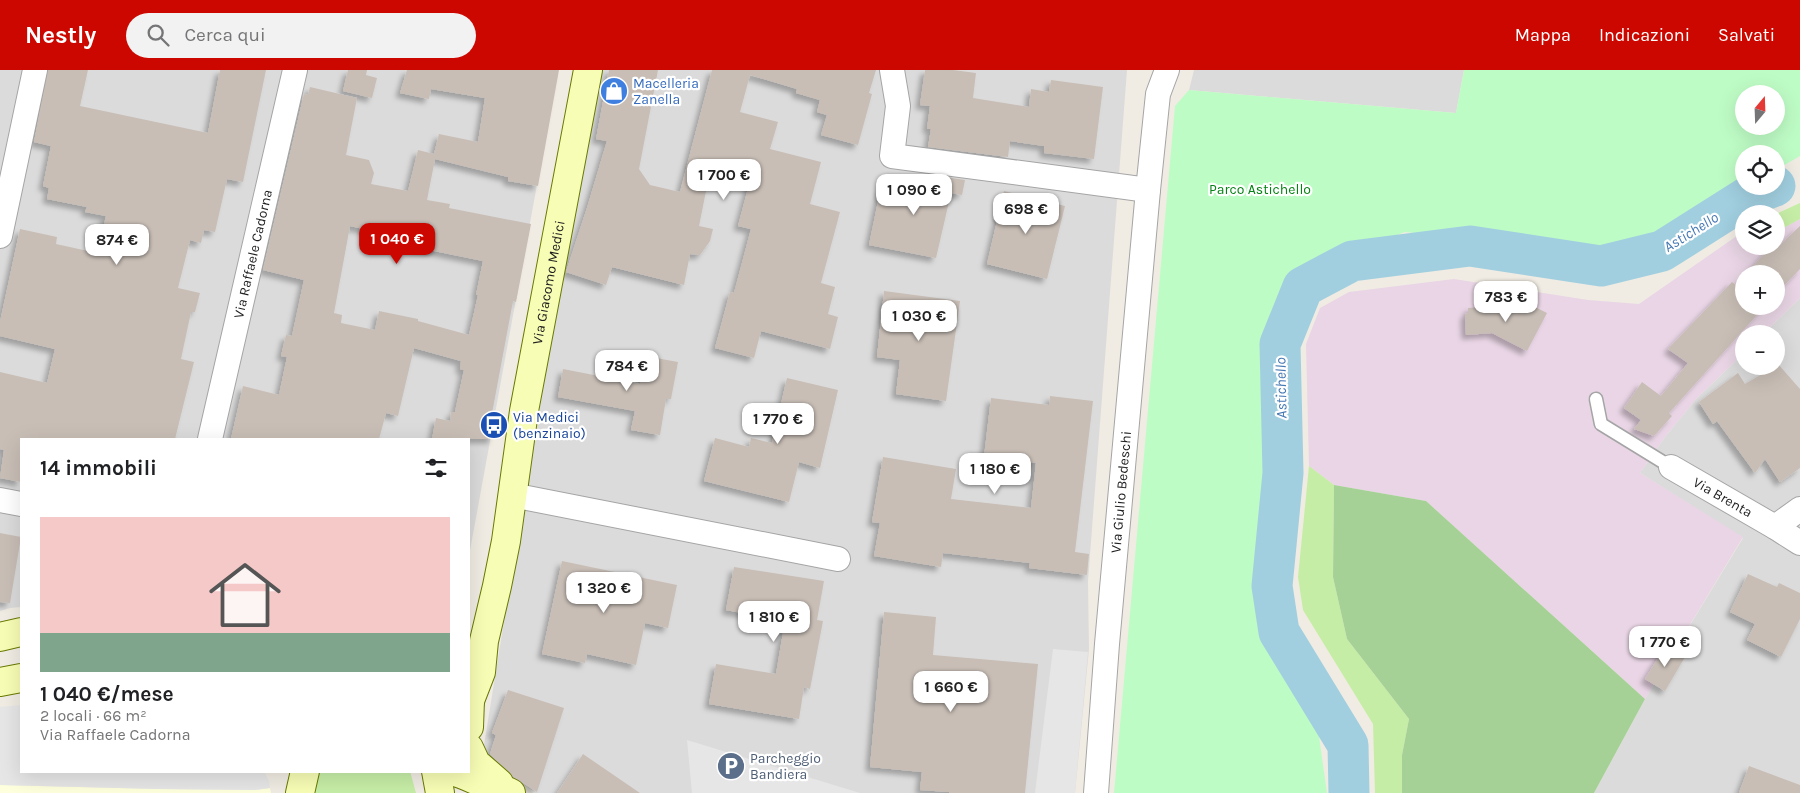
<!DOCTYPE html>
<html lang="it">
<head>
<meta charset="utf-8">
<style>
	:root { --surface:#fff; --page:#f2f2f2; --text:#202124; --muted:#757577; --accent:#cc0700 }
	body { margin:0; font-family:Karla,sans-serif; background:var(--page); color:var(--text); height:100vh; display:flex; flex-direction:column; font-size:19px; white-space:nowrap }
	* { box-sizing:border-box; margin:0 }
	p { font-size:16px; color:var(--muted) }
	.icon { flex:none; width:28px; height:28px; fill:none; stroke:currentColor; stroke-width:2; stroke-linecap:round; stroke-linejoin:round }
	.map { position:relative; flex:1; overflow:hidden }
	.side { position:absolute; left:20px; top:368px; width:450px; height:335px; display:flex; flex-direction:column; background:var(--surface); border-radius:0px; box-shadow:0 5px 20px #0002 }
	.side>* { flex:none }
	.needle { width:32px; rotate:19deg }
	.fabs { position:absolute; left:1735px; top:15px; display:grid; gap:10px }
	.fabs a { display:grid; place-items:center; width:50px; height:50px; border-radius:50%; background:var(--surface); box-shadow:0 5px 20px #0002; font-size:25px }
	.price { position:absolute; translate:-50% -42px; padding:0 11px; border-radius:10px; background:#fff; color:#222; font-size:16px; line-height:32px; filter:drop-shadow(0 1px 2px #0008) }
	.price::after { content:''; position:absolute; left:50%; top:30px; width:15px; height:11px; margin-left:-8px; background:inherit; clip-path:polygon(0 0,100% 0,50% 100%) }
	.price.active { background:var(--accent); color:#fff }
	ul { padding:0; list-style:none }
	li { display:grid; align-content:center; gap:10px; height:265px; padding:0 20px }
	li span { display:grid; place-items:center; height:155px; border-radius:0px; color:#555 }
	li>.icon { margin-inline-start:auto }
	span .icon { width:90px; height:90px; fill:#fffc; stroke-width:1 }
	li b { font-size:21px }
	h2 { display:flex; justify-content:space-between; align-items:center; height:60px; padding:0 20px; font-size:21px }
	header { display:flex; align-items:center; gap:30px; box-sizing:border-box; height:70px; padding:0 25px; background:var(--accent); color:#fff }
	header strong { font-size:24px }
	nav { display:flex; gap:28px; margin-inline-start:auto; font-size:18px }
	.search { width:350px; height:45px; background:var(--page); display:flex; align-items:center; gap:12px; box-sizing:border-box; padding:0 18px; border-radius:28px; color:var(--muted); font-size:19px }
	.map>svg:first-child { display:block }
	.residential { fill:#dcdbdb }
	.industrial { fill:#e9d5e5; fill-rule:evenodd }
	.education { fill:#feffdd }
	.grass { fill:#c6eda6 }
	.forest { fill:#a5d196 }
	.park { fill:#befcc5; fill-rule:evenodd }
	.parking { fill:#e6e6e6 }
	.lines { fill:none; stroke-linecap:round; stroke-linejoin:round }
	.river { stroke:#a1cfe0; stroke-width:41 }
	.building { fill:#c8beb6; fill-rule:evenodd; filter:url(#shadow) }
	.lane-casing { stroke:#a5a5a5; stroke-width:15 }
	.street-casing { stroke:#a5a5a5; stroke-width:26 }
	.secondary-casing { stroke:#687a00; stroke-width:30 }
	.lane { stroke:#fff; stroke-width:12 }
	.street { stroke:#fff; stroke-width:24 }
	.secondary { stroke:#f7fdb4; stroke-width:28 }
	.labels { text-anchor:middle; stroke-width:4.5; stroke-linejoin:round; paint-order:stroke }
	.shop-label { font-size:14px; fill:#366cbe; stroke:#fff; text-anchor:start }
	.park-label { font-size:14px; fill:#058314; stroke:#fff }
	.street-label { font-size:14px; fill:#1e1e1e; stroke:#fff }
	.transit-label { font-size:14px; fill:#164399; stroke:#fff; text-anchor:start }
	.service-label { font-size:14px; fill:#4e5e75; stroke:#fff; text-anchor:start }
	.water-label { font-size:15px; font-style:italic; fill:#4578b3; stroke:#fff }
</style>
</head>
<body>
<header>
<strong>Nestly</strong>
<div class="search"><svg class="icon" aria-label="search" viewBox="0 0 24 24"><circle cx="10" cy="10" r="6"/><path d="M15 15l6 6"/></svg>Cerca qui</div>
<nav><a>Mappa</a><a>Indicazioni</a><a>Salvati</a></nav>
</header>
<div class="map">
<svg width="1800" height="723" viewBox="0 0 1800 723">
	<defs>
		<filter id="shadow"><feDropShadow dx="-4.5" dy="4.5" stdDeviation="2.5" flood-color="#0004"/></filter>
	</defs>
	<rect width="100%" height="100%" fill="#f0ece3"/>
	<g class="residential">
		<path d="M0,0H558L469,486V369H21V537L10,538L0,541Z"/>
		<path d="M598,0H1127L1088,511L1089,579L1075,723H536L494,695L483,681L522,441Z"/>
		<path d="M1194,0H1464L1456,43L1189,20Z"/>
		<path d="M1800,228V723H1594L1645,629L1743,468L1640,403L1665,367L1696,329L1744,283V296H1776V264H1763Z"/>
	</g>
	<path class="industrial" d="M1800,149V228L1763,264H1744V283L1696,329L1665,367L1640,403L1743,467L1645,629L1426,431L1334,415L1309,396L1306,274L1320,238L1349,222L1454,209L1588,230L1639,234L1744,161V176H1776V162ZM1744,204H1776V236H1744Z"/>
	<path class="education" d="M0,715L158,719L255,720L270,718L271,723H0Z"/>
	<g class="grass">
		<path d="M1800,133V149L1776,162V144Z"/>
		<path d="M1309,396L1334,415L1333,507L1347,569L1409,649L1402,685V723H1375L1373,654L1303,540L1298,507Z"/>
		<path d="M320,701H410L416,723H313L317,708Z"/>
	</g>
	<path class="forest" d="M1334,415L1426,431L1645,629L1594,723H1402V685L1409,649L1347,569L1333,507Z"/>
	<path class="park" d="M1464,0H1800V86L1776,100V84H1744V116H1750L1684,157L1578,181L1405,162L1295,205L1268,316L1262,556L1317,652L1327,723H1114L1175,36L1189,20L1456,43ZM1744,24H1776V56H1744Z"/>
	<g class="parking">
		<path d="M1053,579L1088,582L1075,723H1035Z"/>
		<path d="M21,635V701H264L269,711L270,718L255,720L158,719L0,715V637Z"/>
		<path d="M687,670L860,723H692Z"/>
	</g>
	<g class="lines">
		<path class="river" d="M1349,723L1348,675L1279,562L1272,516L1283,403L1280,274L1303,217L1352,191L1470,176L1601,196L1662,181L1749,126L1775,116"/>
	</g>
	<g class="building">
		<path d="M48,0H88L80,36L208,63L220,0H266L243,112L227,109L215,162L204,160L201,173L190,170L178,218L200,223L195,242H191L181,289L194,292L175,369H21V412L0,408L4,380L0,379V302L47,313L55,279L0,266V252L20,159L57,167L56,174L97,183L106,146L85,142L87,137L47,129L49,118L43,116L51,76L34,72Z"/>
		<path d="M348,0H367L366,5L377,8L372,28L343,21Z"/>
		<path d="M407,0H559L538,116L508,111V107L435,89L427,130L450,134L449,138L531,154L516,232L513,231L490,354L484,353L483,358L494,360L493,369H432L436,348L450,351L451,342H455L464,300L460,299L461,291L414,278L398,346L386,343L379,369H231L243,316L279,325L287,287L281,286L286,265L292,266L304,210L263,200L304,24L308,25L310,17L357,28L346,85L369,90L374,103L371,114L408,121L418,80L434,84L439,64L478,72L485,28L431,19L429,29L400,23ZM350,156L391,165L390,172L483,191L476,225H478L469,265L418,251V249L379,241L375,260L341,253L342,245L334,243Z"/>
		<path d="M609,0H658L639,99L650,115L680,122L712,0H876L869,23L872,24L858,75L821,65L827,45L817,42L820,30L796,23L797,19L750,5L740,42L778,52L770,79L821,92L810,134L840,142L821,213L835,217L828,244L838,247L830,279L761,261L754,288L715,278L730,222L734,223L751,159L738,156L750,111L710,101L699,156L713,159L710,171L700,185L690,184L684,215L612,197L606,215L566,202L587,138L607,71L596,69Z"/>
		<path d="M925,0H953L976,3L973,28L1029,37L1031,19L1049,22L1051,10L1103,17L1094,89L1044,83V76L1010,71L1008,87L928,77L931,59H927L930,36L920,35Z"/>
		<path d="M933,105L965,110L962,125L951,123L936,188L869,175L881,117L895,120L896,113L930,120Z"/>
		<path d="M1004,121L1065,136L1047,209L987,194Z"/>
		<path d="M1800,156V199L1776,224V204H1746L1771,176H1776L1777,169L1781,174Z"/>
		<path d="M1744,206V236H1765L1669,343L1672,346L1654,366L1634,359L1641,350L1624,338L1642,312L1661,326L1688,293L1668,279L1732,212L1736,215Z"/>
		<path d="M884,221L960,231L946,331L896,324L900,290L877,287Z"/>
		<path d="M1527,233L1547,243L1527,281L1492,263L1466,265L1465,244L1468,243V238Z"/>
		<path d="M645,286L678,292L671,329H666L660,365L631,360L635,341L558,327L563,299L640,314Z"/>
		<path d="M1778,294L1800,319V398L1780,412L1765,389L1755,403L1717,351L1713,354L1699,332L1738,303L1745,314L1776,296Z"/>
		<path d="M787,308L838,320L820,398L799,392L789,432L704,411L715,368L749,377L751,368L772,373Z"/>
		<path d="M1050,326L1093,331L1075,482L1089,484L1087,505L1029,498L1030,493L943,483L941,497L874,486L880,453L872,452L883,387L956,399L951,429L1031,438L1036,393L984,387L991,328L1049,335Z"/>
		<path d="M0,463L21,467L10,533L0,532Z"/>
		<path d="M562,491L677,515L668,558L645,553L636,595L587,584L585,593L542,584Z"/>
		<path d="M734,497L824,511L817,550L823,551L810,619L804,617L799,649L709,634L716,594L776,604L785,551L726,540Z"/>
		<path d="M1748,504L1777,517L1779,513L1800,523V549L1781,587L1747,570L1755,554L1730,542Z"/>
		<path d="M884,542L936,547L933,585L1038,594L1025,723H949V722L920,720L922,702L870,697Z"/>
		<path d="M1666,575L1685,587L1665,621L1645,609Z"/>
		<path d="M508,620L564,638L537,722L512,706L490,684L496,665L492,663Z"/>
		<path d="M583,684L640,723H557Z"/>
		<path d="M1749,696L1800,715V723H1739Z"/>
	</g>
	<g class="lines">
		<defs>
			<path id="lane" d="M1596,329L1601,354L1671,397"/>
			<g id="street">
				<path d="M892,0L898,36L892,86L1148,120"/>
				<path d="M0,166L35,0"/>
				<path id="s1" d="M210,369L295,0"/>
				<path id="s2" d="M1671,397L1775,457L1800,473"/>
				<path d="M512,425L838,489"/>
				<path d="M0,430L21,434"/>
				<path d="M1775,457L1800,439"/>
				<path id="s3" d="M1096,723L1107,574L1148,120L1158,24L1167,0"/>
			</g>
			<g id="secondary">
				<path d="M0,567L21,562"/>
				<path d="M0,612L21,608"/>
				<path id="s4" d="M469,633L481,602L484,571L497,516L506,471L524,341L588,0"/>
				<path d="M469,657L470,630"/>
				<path d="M469,678L476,693L499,713"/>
				<path d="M436,701L440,723"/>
				<path d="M451,701C463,704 473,709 484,714C493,717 502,718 511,723"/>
				<path d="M300,723L305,701"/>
			</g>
		</defs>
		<use href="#lane" class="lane-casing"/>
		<use href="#street" class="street-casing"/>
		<use href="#secondary" class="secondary-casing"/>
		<use href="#lane" class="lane"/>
		<use href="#street" class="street"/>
		<use href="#secondary" class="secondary"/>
	</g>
	<defs>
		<symbol id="shop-disc" viewBox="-11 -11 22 22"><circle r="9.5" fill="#3f7fe0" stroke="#fff"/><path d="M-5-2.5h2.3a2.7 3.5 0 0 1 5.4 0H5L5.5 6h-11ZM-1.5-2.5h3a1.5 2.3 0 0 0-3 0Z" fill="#fff"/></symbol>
		<symbol id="bus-disc" viewBox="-11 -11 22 22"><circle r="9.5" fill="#1a4fb4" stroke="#fff"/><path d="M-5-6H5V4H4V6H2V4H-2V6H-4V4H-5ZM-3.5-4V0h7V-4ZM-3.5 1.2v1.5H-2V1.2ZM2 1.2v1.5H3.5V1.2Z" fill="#fff"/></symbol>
		<symbol id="parking-disc" viewBox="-11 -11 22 22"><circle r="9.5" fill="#5c6f8a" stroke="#fff"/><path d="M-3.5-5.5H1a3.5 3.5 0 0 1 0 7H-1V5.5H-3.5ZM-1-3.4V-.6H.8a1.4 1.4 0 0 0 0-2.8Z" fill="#fff"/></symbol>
	</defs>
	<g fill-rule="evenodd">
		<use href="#shop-disc" x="598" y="5" width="32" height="32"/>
		<use href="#bus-disc" x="478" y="339" width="32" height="32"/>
		<use href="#parking-disc" x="715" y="680" width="32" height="32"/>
	</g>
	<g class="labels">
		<g class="shop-label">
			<text x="633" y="18">Macelleria<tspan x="633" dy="16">Zanella</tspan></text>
		</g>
		<g class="park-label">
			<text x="1260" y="124">Parco Astichello</text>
		</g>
		<g class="street-label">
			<text dy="5" stroke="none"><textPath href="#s1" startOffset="190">Via Raffaele Cadorna</textPath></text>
			<text dy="5" stroke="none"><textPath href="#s4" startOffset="429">Via Giacomo Medici</textPath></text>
			<text dy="5" stroke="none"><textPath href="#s3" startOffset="302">Via Giulio Bedeschi</textPath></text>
			<text dy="5" stroke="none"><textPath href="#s2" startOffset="60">Via Brenta</textPath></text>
		</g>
		<g class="transit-label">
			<text x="513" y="352">Via Medici<tspan x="513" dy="16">(benzinaio)</tspan></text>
		</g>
		<g class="service-label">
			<text x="750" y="693">Parcheggio<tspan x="750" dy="16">Bandiera</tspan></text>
		</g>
		<g class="water-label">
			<text transform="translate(1691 162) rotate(-32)" y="5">Astichello</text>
			<text transform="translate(1281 318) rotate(-91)" y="5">Astichello</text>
		</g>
	</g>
</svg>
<div class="fabs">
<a><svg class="needle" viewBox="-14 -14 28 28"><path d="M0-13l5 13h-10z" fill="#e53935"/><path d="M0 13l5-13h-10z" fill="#757577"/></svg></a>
<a><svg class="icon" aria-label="locate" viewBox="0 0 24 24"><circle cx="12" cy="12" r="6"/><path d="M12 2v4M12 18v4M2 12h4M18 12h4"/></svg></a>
<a><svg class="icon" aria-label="layers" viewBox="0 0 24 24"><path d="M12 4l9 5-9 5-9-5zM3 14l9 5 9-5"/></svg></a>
<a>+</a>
<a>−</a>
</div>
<b class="price" style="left:724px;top:131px">1 700 €</b>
<b class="price" style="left:914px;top:146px">1 090 €</b>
<b class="price" style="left:1026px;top:165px">698 €</b>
<b class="price active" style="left:397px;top:195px">1 040 €</b>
<b class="price" style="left:117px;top:196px">874 €</b>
<b class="price" style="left:1506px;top:253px">783 €</b>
<b class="price" style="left:919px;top:272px">1 030 €</b>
<b class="price" style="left:627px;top:322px">784 €</b>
<b class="price" style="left:778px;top:375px">1 770 €</b>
<b class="price" style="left:995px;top:425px">1 180 €</b>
<b class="price" style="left:604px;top:544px">1 320 €</b>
<b class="price" style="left:774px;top:573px">1 810 €</b>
<b class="price" style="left:1665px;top:598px">1 770 €</b>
<b class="price" style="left:951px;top:643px">1 660 €</b>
<section class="side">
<h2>14 immobili<svg class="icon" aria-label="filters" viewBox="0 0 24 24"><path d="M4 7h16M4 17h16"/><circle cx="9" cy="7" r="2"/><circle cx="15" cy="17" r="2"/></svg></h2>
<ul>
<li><span style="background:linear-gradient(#f6c9c9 75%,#7fa58c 0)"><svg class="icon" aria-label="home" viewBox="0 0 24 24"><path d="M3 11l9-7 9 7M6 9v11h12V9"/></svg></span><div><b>1 040 €/mese</b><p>2 locali · 66 m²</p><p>Via Raffaele Cadorna</p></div></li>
</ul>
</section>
</div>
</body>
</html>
